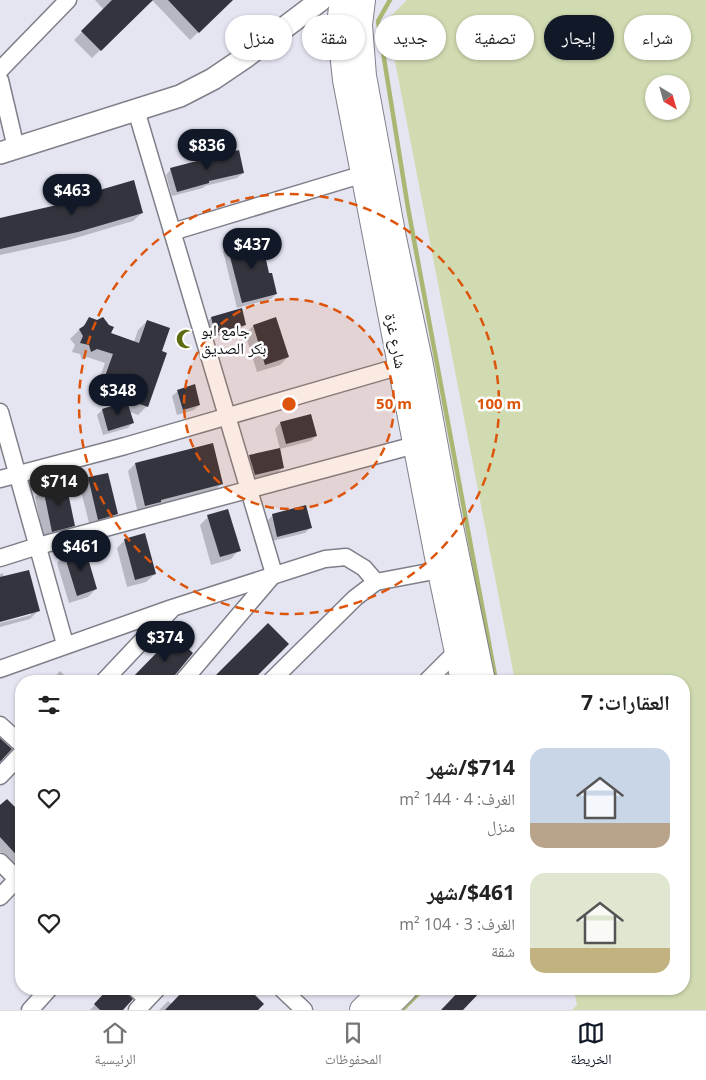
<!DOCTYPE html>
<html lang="ar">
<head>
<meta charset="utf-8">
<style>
	:root { --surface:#fff; --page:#f6f6f6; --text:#222; --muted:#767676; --line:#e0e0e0; --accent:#111827 }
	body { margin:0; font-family:"Open Sans","Noto Naskh Arabic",sans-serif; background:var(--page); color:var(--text); direction:rtl; height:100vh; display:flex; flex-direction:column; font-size:19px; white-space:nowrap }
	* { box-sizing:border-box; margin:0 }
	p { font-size:16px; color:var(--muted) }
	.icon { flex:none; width:28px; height:28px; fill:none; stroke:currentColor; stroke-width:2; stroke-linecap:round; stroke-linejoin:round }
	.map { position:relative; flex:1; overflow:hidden; direction:ltr }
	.panel { position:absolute; left:15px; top:675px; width:675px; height:320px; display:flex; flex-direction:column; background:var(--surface); border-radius:20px; box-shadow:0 1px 4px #0004; direction:rtl }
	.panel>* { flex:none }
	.top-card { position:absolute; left:15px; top:15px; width:676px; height:45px; direction:rtl; display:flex; gap:10px }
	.needle { width:32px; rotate:143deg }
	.buttons { position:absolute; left:645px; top:75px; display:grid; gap:10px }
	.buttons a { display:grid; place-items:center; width:45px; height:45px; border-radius:50%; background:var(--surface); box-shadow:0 1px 4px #0004; font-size:25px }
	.price { position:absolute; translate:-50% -42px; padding:0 11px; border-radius:18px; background:var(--accent); color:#fff; font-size:16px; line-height:32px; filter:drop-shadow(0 1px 2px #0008) }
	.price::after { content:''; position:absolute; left:50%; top:30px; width:15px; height:11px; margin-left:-8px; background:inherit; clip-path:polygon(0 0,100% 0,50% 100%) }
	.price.current { background:#222; color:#fff }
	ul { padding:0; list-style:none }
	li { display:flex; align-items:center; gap:15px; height:125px; padding:0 20px }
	li span { display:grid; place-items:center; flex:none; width:140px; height:100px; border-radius:15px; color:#555 }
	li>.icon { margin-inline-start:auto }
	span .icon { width:60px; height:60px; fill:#fffc; stroke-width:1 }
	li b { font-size:21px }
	h2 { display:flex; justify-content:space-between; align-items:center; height:60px; padding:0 20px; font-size:21px }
	.pill { padding:0 18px; border-radius:22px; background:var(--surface); box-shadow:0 1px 4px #0004; font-size:18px; line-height:45px }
	.pill.current { background:var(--accent); color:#fff }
	.tab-bar { display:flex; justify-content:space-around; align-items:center; height:70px; border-top:1px solid var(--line); background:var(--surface); font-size:14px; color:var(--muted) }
	.tab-bar a { display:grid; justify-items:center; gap:2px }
	.tab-bar .current { color:var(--accent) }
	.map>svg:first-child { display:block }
	.green { fill:#d1dbb1; fill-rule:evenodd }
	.shadow { fill:#0003 }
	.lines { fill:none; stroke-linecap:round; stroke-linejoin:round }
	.stream { stroke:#a9b772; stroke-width:4.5 }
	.building { fill:#33343d }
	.minor-casing { stroke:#7e7f89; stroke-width:19 }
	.tertiary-casing { stroke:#7e7f89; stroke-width:24 }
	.secondary-casing { stroke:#7e7f89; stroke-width:26 }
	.minor { stroke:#fff; stroke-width:16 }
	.tertiary { stroke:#fff; stroke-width:21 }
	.secondary { stroke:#fff; stroke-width:24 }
	.ring { fill:none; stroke:#dd550c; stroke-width:2.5; stroke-dasharray:9 6 }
	.labels { text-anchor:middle; stroke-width:5; stroke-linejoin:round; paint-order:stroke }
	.poi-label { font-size:16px; fill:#111115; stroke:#fff; text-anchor:start }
	.street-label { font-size:16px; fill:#111115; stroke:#fff }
	.centre { fill:#dd550c; stroke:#fff; stroke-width:2.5 }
	.ring-label { font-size:15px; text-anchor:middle; font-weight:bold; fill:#dd550c; stroke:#fff; stroke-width:5; stroke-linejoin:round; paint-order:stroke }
</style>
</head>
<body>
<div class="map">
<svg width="706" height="1010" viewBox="0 0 706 1010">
	<rect width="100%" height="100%" fill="#e4e5f1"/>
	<path class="green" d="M407,0H706V1010H572L577,1005L574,989H684V681H515L387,20ZM654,84H681V111H654Z"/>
	<g class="shadow">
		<path d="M95,0H152L92,58L74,40L104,10Z"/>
		<path d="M152,0H232L190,40Z"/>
		<path d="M171,169L243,173L237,178L205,186L203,188L172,196L166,175Z"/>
		<path d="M69,200L142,213L133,221L69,240L0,255V219L65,204Z"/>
		<path d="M228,246L268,275L276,294L271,299L237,308L223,251Z"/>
		<path d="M211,318L245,325L240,330L210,338L206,323Z"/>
		<path d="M90,319L110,334L134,342L138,330L147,321L160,351L147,406L138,415L130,412L133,422L128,428L103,435L97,415L102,410L113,407L92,399L105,363L87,357L82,360L80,354L72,352L75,345L70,339Z"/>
		<path d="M275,319L288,357L280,365L257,372L245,334L253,326Z"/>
		<path d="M178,391L199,405L194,410L177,415L172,396Z"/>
		<path d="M311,415L316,436L311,441L280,449L275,429L280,423Z"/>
		<path d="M250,456L283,468L277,473L250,479L244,462Z"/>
		<path d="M135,464L222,484L214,491L138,513L128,471Z"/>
		<path d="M88,478L116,514L108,522L90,527L80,487Z"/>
		<path d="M65,485L74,525L66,533L44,539L35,497L43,489Z"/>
		<path d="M305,507L310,528L305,533L272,541L267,521L272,516Z"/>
		<path d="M208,517L239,550L231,559L211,565L200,525Z"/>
		<path d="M125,540L155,574L146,582L127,587L117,548Z"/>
		<path d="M65,555L96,589L88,597L69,603L57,563Z"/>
		<path d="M3,573L4,577L38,611L30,619L0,627V623L31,615V612L0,621V574Z"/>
		<path d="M60,671L71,681H51Z"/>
		<path d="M21,711V724L15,718Z"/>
		<path d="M7,800L21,815V863L16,868L0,851V807Z"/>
		<path d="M110,989L125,990L121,1010H90Z"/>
		<path d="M186,989H228L233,994L238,989H247L262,1004L256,1010H159L168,1001L172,1004Z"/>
	</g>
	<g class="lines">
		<g class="stream">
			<path d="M390,0L378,21L408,208L496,681"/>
			<path d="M402,1010L423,989"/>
		</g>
	</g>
	<g class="building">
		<path d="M112,0H153L101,51L81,31Z"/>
		<path d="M168,0H233L199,33Z"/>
		<path d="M239,150L244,173L209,181V183L177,192L170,168Z"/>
		<path d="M134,180L143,213L78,232L0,249V218L70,202L69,199Z"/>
		<path d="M261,237L269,273H272L277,294L242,303L227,245Z"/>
		<path d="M242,308L246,325L215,333L211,317Z"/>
		<path d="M89,317L97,320L103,317L109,325L114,327L111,333L139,343L147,320L170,328L162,351L167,353L148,407L100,390L113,354L97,349L91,352L89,345L80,343L83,336L79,329L84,326Z"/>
		<path d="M276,317L289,357L265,365L253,325Z"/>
		<path d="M195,384L200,405L183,410L177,390Z"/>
		<path d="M127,401L134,423L108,431L102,409Z"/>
		<path d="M311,414L317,436L286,444L280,422Z"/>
		<path d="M213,443L223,484L161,500V502L145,506L135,463Z"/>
		<path d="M280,448L284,468L255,475L249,455Z"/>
		<path d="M108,473L118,514L98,520L88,477Z"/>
		<path d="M66,483L75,526L52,532L43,488Z"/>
		<path d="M306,505L312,528L277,537L272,514Z"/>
		<path d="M228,509L241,551L220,557L207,515Z"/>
		<path d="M145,533L156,574L135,580L124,539Z"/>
		<path d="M85,548L97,589L77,596L64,554Z"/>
		<path d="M29,570L40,611L0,622V577Z"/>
		<path d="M268,623L289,644L252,681H210Z"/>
		<path d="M174,635L193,653L175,675L173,681H129Z"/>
		<path d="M0,738L12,749L0,762Z"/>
		<path d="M7,799L21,813V860L0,837V805Z"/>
		<path d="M108,989H126L133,999L123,1010H100L94,1004Z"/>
		<path d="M185,989H249L264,1004L258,1010H165Z"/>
		<path d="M461,989H483L463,1010H441Z"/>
	</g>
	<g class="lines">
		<defs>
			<g id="minor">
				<path d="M0,70L68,0"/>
				<path d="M0,80L16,148"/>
				<path d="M136,110L274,574L183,681"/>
				<path d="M172,232L364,174"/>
				<path d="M0,412L65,644"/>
				<path d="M0,479L125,446L401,366"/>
				<path d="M0,558L38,546L415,445"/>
				<path d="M0,669L172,608L325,559L346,557L364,568L376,582"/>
				<path d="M104,681L171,610"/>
				<path d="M271,681L355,598L376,582L450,568"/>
				<path d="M427,681L457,651"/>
				<path d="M0,725L21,744"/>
				<path d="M0,776L21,754"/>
				<path d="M0,862L21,883"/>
				<path d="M0,897L21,875"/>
				<path d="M136,989L147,999"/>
				<path d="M282,989L304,1010"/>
				<path d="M30,1010L49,989"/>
				<path d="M137,1010L157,989"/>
			</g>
			<path id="tertiary" d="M0,153L180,96L213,79L247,56L321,0"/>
			<g id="secondary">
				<path d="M342,0L339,24L345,80L438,562L463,681"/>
				<path d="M363,0L360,25L364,76L394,238L420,360L447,507L483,681"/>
				<path d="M362,1010L383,989"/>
				<path d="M384,1010L405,989"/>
			</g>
		</defs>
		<use href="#minor" class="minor-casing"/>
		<use href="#tertiary" class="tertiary-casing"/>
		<use href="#secondary" class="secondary-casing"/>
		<use href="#minor" class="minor"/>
		<use href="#tertiary" class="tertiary"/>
		<use href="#secondary" class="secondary"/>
	</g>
	<circle cx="289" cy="404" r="105" fill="#dd550c" fill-opacity=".12"/>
	<g class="ring">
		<circle cx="289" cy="404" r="105"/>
		<circle cx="289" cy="404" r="210"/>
	</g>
	<defs>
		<symbol id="mosque-bare" viewBox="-9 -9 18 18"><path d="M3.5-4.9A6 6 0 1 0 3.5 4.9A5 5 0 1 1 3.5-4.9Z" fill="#5d6b13" stroke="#fff" stroke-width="2.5" paint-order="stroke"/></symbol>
	</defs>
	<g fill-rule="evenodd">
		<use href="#mosque-bare" x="172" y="325" width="28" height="28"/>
	</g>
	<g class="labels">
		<g class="poi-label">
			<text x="201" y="336">جامع ابو<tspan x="201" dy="18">بكر الصديق</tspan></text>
		</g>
		<g class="street-label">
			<text transform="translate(396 341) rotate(79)" y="6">شارع غزة</text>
		</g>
	</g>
	<circle cx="289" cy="404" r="8" class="centre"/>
	<g class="ring-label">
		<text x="394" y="409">50 m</text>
		<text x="499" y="409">100 m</text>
	</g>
</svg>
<div class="buttons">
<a><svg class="needle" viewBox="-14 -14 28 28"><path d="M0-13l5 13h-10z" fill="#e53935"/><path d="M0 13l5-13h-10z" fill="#767676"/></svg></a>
</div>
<b class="price" style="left:207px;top:171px">$836</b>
<b class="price" style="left:72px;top:216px">$463</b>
<b class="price" style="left:252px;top:270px">$437</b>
<b class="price" style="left:118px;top:416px">$348</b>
<b class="price current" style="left:59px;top:507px">$714</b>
<b class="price" style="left:81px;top:572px">$461</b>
<b class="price" style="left:165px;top:663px">$374</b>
<div class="top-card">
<a class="pill">شراء</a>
<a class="pill current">إيجار</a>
<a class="pill">تصفية</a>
<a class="pill">جديد</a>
<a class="pill">شقة</a>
<a class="pill">منزل</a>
</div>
<section class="panel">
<h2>العقارات: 7<svg class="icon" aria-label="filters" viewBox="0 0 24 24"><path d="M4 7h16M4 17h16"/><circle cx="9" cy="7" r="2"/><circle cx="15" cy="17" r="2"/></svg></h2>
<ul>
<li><span style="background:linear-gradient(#c9d6e8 75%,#b9a48a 0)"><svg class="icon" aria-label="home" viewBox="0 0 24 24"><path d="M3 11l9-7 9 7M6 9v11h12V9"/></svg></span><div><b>$714/شهر</b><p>الغرف: 4 · 144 m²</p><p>منزل</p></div><svg class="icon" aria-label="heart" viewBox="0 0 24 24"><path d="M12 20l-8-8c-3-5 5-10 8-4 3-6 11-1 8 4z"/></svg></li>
<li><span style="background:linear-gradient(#dfe7d0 75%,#c2b280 0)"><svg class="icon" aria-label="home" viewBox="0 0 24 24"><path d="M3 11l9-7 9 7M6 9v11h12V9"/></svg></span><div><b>$461/شهر</b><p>الغرف: 3 · 104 m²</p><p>شقة</p></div><svg class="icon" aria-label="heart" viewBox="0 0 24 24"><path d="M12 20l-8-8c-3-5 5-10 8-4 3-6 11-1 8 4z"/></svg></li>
</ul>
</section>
</div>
<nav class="tab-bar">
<a class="current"><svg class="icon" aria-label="map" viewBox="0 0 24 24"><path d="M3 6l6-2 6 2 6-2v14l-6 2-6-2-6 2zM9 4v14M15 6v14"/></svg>الخريطة</a>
<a><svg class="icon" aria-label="saved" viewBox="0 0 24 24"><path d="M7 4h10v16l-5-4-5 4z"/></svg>المحفوظات</a>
<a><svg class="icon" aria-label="home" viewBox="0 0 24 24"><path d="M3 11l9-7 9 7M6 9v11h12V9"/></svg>الرئيسية</a>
</nav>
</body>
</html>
